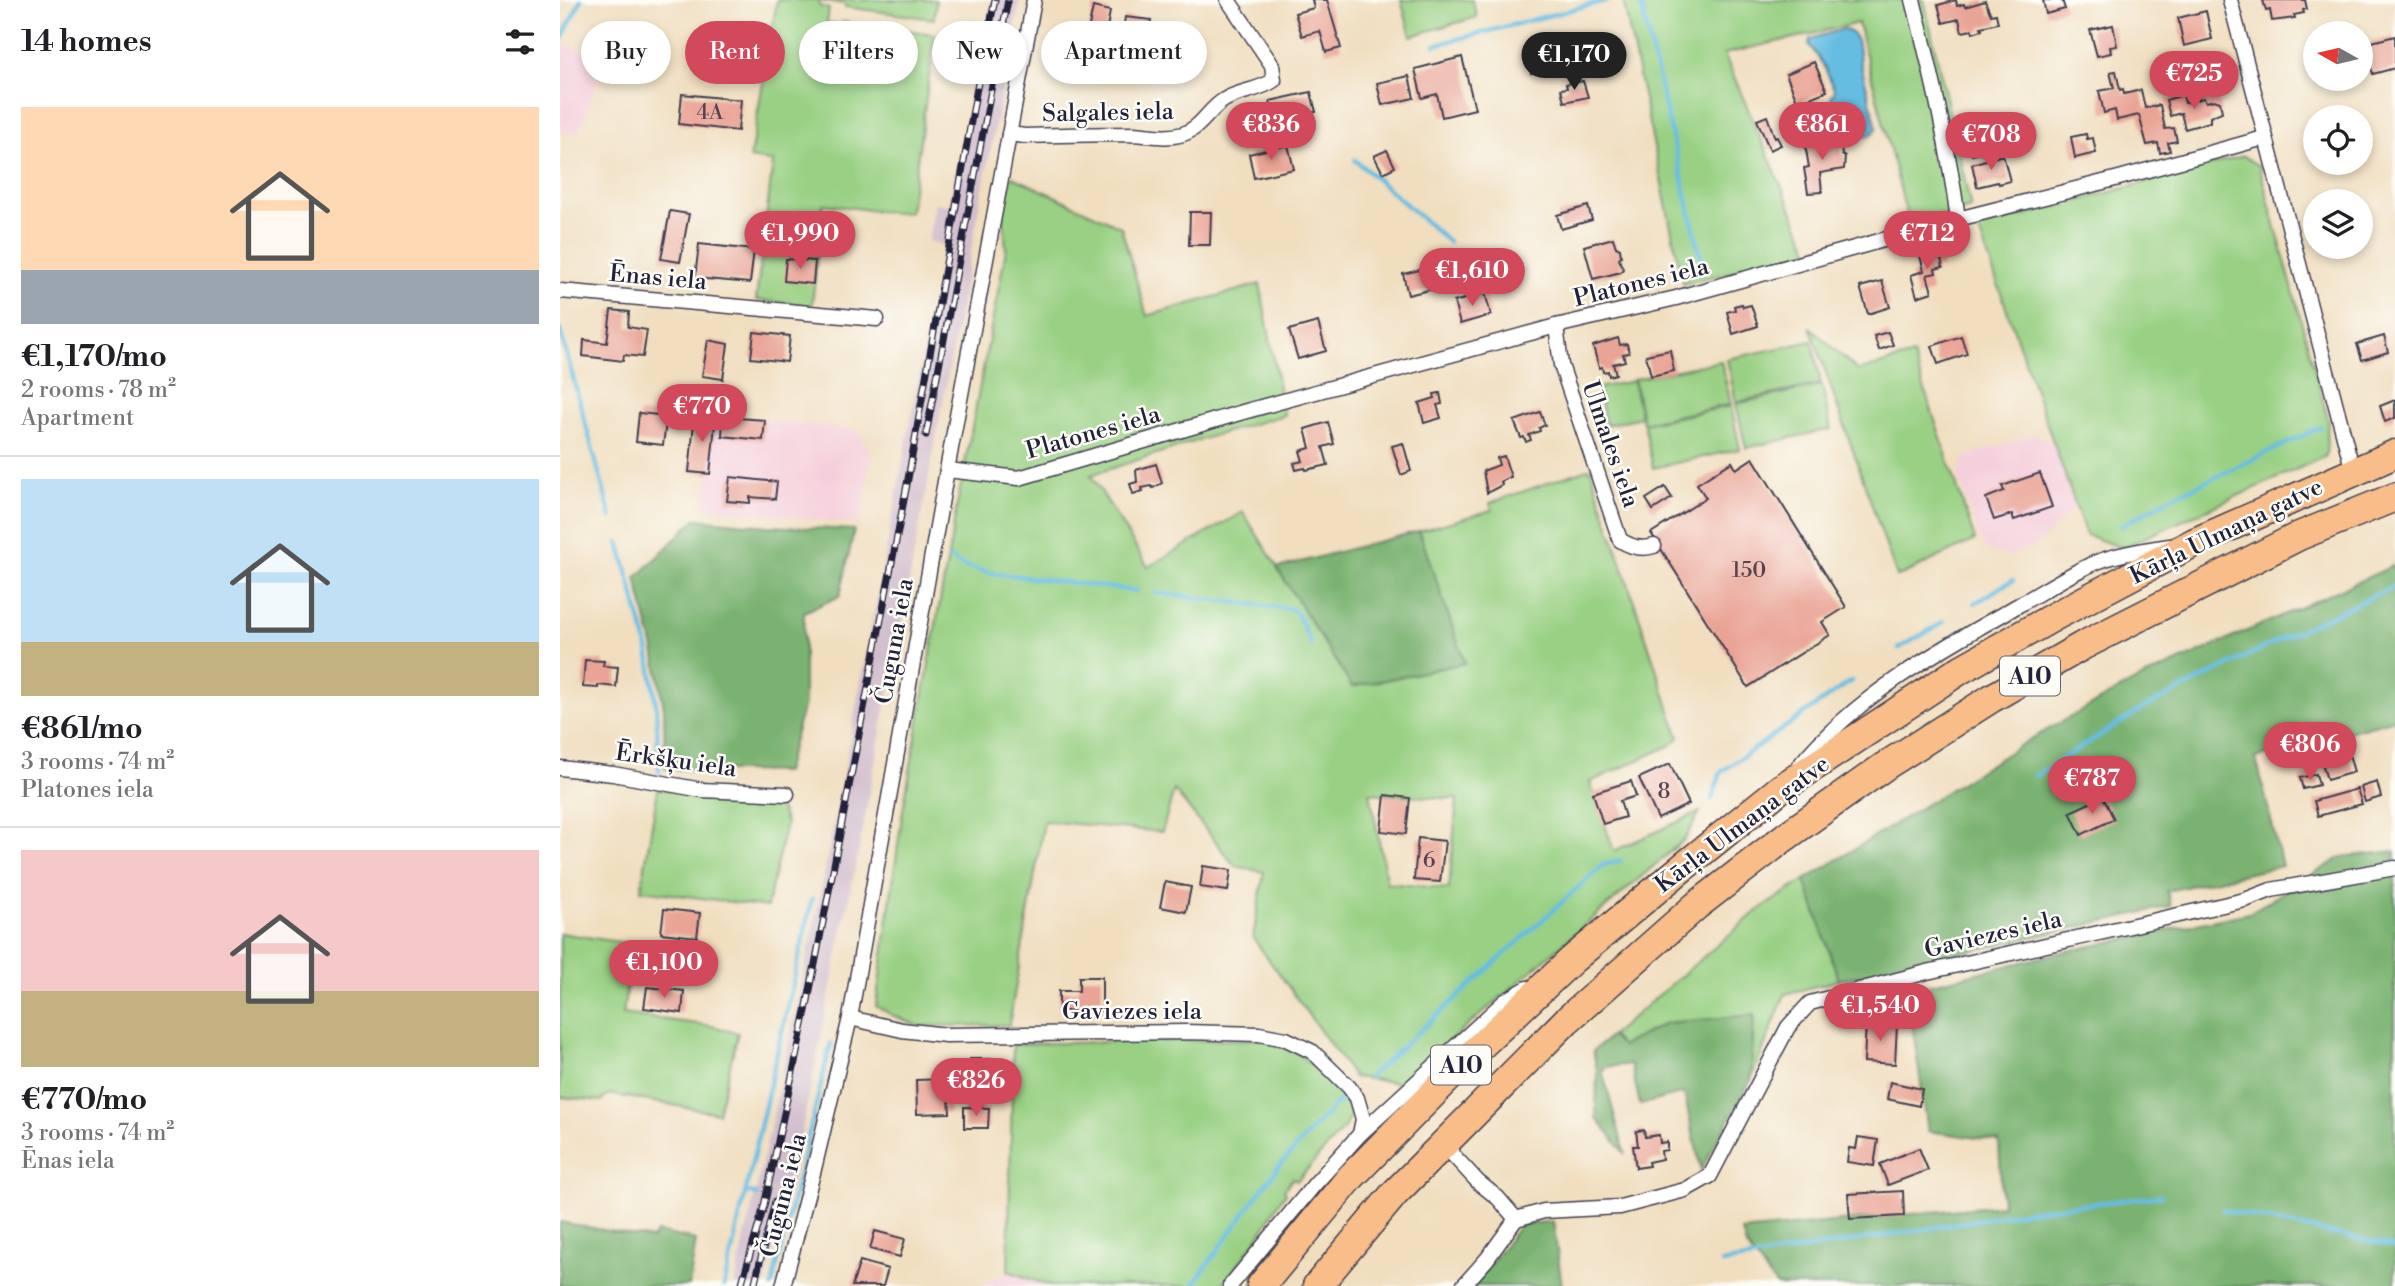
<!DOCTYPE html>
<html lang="en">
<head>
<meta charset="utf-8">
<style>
	:root { --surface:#fff; --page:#f2f2f2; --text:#202124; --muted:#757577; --line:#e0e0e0; --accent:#d1495b }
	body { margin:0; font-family:"Libre Bodoni",serif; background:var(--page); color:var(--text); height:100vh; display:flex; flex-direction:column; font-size:26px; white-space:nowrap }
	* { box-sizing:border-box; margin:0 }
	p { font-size:23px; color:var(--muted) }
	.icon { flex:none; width:38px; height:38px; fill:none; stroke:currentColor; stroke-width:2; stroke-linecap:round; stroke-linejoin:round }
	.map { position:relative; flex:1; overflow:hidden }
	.panel { display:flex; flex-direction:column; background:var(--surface); width:560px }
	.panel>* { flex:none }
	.guide { position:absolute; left:21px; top:21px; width:665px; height:63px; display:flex; gap:14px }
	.needle { width:46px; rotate:278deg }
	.controls { position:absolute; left:1743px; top:21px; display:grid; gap:14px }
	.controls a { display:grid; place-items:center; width:70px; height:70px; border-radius:50%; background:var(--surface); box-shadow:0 4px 10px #0003; font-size:35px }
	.price { position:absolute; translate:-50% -60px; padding:0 16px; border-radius:24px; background:var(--accent); color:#fff; font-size:23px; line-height:46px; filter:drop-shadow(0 2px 4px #0008) }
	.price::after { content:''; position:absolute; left:50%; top:42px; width:21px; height:16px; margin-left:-10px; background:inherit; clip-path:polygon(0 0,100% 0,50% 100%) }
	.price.on { background:#222; color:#fff }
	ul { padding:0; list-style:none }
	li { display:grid; align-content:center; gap:14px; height:371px; padding:0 21px }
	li+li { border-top:2px solid var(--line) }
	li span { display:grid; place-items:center; height:217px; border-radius:0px; color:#555 }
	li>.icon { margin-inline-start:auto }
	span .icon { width:126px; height:126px; fill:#fffc; stroke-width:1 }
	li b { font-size:30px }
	h2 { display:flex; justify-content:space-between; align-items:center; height:84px; padding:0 21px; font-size:30px }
	.chip { padding:0 24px; border-radius:32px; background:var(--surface); box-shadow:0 4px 10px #0003; font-size:24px; line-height:63px }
	.chip.on { background:var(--accent); color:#fff }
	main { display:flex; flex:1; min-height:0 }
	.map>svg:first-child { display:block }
	.built { fill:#f5cfdb }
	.industrial { fill:#d1bdcc }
	.green { fill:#99d083; stroke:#5e795f; stroke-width:2; fill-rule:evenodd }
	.forest { fill:#7ab271; stroke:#4e6a56; stroke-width:2 }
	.water { fill:#65bde2; stroke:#44708e; stroke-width:2 }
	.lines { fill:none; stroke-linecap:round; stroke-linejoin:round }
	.stream { stroke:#65bde2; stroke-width:4.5 }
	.building { fill:#eaa496 }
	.street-casing { stroke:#413e4f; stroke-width:17 }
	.highway-casing { stroke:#413e4f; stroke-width:31 }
	.street { stroke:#fff; stroke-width:14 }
	.highway { stroke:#f8bd89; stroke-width:28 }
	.rail-casing { stroke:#22223b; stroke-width:7 }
	.rail { stroke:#fdfcf7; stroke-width:4.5; stroke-dasharray:13; stroke-linecap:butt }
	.labels { text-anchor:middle; stroke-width:5; stroke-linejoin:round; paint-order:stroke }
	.number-label { font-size:21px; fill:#544252 }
	.shield { fill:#fdfcf7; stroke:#646373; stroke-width:2 }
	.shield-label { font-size:23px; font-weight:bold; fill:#22223b }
	.street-label { font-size:24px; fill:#22223b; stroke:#fdfcf7 }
</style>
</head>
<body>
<main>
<section class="panel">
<h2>14 homes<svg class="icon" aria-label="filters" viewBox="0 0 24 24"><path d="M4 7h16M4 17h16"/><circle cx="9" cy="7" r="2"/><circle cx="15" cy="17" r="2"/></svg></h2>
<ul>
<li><span style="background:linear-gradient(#ffd9b3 75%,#9aa5b1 0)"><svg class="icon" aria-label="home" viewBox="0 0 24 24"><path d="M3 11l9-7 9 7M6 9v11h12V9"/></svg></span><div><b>€1,170/mo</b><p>2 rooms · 78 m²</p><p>Apartment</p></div></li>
<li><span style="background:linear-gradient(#bfe0f5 75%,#c2b280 0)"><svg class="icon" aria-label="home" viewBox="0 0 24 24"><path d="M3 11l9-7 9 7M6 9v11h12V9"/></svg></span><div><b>€861/mo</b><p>3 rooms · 74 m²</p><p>Platones iela</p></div></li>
<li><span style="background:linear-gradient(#f6c9c9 65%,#c2b280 0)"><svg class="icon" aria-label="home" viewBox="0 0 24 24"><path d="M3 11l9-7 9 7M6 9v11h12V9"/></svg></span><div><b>€770/mo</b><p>3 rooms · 74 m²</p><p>Ēnas iela</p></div></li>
</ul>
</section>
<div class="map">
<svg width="1835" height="1286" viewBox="0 0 1835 1286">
	<rect width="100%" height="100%" fill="#fdfcf7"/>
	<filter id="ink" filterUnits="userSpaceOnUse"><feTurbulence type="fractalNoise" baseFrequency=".0143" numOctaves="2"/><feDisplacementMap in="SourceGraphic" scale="14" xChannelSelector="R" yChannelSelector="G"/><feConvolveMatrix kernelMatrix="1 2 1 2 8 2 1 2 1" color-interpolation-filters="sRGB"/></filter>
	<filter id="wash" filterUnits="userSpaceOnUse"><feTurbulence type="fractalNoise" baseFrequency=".00686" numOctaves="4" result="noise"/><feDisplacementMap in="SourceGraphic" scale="28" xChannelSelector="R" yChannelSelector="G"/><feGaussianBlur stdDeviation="1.57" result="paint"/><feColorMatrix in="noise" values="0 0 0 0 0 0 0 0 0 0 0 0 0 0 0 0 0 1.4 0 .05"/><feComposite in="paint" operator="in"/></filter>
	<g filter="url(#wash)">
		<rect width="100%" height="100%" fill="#f0debf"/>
		<g class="built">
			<path d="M0,43L46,58L18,134L0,132Z"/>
			<path d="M156,415L298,430L312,454L300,524L144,508Z"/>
			<path d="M1472,435L1488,439L1494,444L1515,502L1513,509L1477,545L1449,556L1428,551L1420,540L1398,475L1401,463L1406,456Z"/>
			<path d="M448,1271L490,1286H422Z"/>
		</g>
		<path class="industrial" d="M431,0H460L417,219L299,848L232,1179L204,1286H174L215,1107L261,891L362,361L383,245L368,241L375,203L389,205Z"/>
		<g class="green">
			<path d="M217,0H376L374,19L285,7V4L259,1V6L269,9L267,23L280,24L283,22L375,34L350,212L335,213L263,204L252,306L196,300L213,162L190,158Z"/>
			<path d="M841,0H912L917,17L851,36Z"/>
			<path d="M1063,0H1364L1411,208L1349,224L1298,23L1164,54L1250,252L1123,284Z"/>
			<path d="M1683,156L1699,166L1768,419L1766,456L1562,548L1526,535L1418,228Z"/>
			<path d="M451,176L561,227L587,316L700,284L724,415L639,440L531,475L588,567L683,512L792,687L905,663L859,531L932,510L930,503L1030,468L1119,738L1109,746L1030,782L1054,851L1140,812L1125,839L841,1083L794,1077L693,938L704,872L675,866L614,790L602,832L484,821L449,1025L359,1026L332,1015L316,1006L342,816L398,500L446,250L443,211ZM810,793L897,799L889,889L827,883Z"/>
			<path d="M1250,327L1298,371L1353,355L1415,540L1337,577Z"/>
			<path d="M1252,341L1261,384L1176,402L1167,359Z"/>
			<path d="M1161,361L1171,404L1083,423L1074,379Z"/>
			<path d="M1073,381L1081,417L1046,425L1038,388Z"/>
			<path d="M1262,385L1271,429L1186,448L1176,404Z"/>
			<path d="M1171,406L1180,449L1093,468L1084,424Z"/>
			<path d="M98,789L218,804L226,823L207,907L81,890Z"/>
			<path d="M1245,880L1279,980L1225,994L1191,1080L1193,1015L1106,1023L1061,1046L1051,1036L1197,911Z"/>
			<path d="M0,933L73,944L63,1014L152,1026L178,1033L158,1113L50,1094L41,1101L0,1097Z"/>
			<path d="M702,1039L734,1050L776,1085L789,1100L786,1104L791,1114L784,1128L737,1181L733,1178L724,1190L726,1193C715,1206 709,1221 699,1236C687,1253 674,1269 661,1286H490L448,1271L453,1044Z"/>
		</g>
		<g class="forest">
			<path d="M135,519L208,526L294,530L280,596L244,612V704L225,772L105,769L104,709L94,649L76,578Z"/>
			<path d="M859,531L905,663L792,687L717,568Z"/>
			<path d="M1835,565V719L1696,758L1722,866L1607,891L1611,906L1279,980L1245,880L1469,740L1575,681Z"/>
			<path d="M1835,851V1286H1217L1186,1246L1182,1231L1442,1205L1439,1141L1368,1131L1347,990L1503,952L1689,913L1782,857Z"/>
			<path d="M1194,1015L1191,1080L1141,1170L1124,1093L1080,1105L1071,1064L1046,1067L1042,1070L1065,1154L1036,1117L1037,1070L1033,1051L1051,1036L1062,1046L1106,1023Z"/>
			<path d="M993,1221L1002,1286H914L960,1225Z"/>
			<path d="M0,1222L92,1239L97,1232L136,1240L129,1286H0Z"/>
		</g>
		<path class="water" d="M1284,29L1292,33L1297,40L1300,61L1317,128L1310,136L1298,137L1270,110L1272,95L1275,92C1268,73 1262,60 1249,45L1250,39Z"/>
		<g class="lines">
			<g class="stream">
				<path d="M1081,4L1144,272"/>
				<path d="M0,42L21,0"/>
				<path d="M875,45L1049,0"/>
				<path d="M795,160L889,242"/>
				<path d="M0,330L51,517"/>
				<path d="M1561,526L1605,501L1761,427"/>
				<path d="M59,542L88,648L96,703L99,772"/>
				<path d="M390,558L403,566L432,573L577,591"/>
				<path d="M596,593L731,609L737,613L751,644"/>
				<path d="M1415,603L1453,580"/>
				<path d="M1339,648L1384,622"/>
				<path d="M1475,776L1582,709L1723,638L1835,586"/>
				<path d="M1152,799L1161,772L1291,681"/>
				<path d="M809,1077L1043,865L1061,860"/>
				<path d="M186,1192L197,1195"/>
				<path d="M1663,1210L1835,1247"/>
				<path d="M1162,1263L1482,1209L1601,1196"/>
				<path d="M164,1286L252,899"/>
				<path d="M212,1286L271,1043"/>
				<path d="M632,1286L718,1167L773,1107L783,1098"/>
			</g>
		</g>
		<g id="blocks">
			<g class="building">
				<path d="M752,0H767L781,48L766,52L760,31L742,36L735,13L754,8Z"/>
				<path d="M1396,0L1397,6L1404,4L1405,7L1425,1L1431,15L1436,14L1438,23L1421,27L1422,30L1413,33L1412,30L1402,32L1399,19L1383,23L1378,5Z"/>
				<path d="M1483,0H1502L1505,9L1486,14Z"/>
				<path d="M1703,0H1745L1747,9L1743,10L1744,13L1734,15L1735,18L1712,21L1710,10L1706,11Z"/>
				<path d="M533,7L550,11L545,39L527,36Z"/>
				<path d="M1646,11L1652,39L1624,46L1618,18Z"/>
				<path d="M565,17L591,20L587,48L561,44Z"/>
				<path d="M1553,25L1557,46L1550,47L1551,53L1537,56L1530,30Z"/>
				<path d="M275,28L307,32L304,48L273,45Z"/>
				<path d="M603,29L618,31L613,68L598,66Z"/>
				<path d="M1835,36V68L1813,74L1804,44Z"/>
				<path d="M989,43V45L997,44L999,56L983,60L985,71L971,73L968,46Z"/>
				<path d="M256,55L287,59L285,75L253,71Z"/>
				<path d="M902,57L915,109L882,117L877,94L862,98L855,69Z"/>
				<path d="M1254,62L1267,91L1238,103L1226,74Z"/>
				<path d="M1556,71L1560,90L1563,89L1564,94L1581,90L1585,108L1600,105L1605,129L1614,128L1617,141L1608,143L1610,151L1600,153L1598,143L1587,145L1579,115L1557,120L1555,110L1544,113L1539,91L1554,88L1550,72Z"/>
				<path d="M849,76L854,98L822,105L817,83Z"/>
				<path d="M1023,81L1028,97L1004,102L1001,89L1007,88L1006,84Z"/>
				<path d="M751,92L756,112L714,120L710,101Z"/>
				<path d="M122,94L181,100L178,131L119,124Z"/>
				<path d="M1623,95L1625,103L1644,98L1646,102L1654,100L1660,102L1662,112L1650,117V122L1625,129L1621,113L1610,116L1606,100Z"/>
				<path d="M1207,116L1215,138L1217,137L1221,145L1210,150L1197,120Z"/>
				<path d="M1415,117L1421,139L1414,141L1415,144L1419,143L1422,153L1412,155L1408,143L1395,146L1392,132L1404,129L1402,120Z"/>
				<path d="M1526,134L1527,139L1533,138L1536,153L1515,158L1511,137Z"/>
				<path d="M1280,139L1282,155L1285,157L1284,169L1260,173L1262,192L1248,193L1244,168L1249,167L1245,144Z"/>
				<path d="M728,145L734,169L694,178L689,154Z"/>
				<path d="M827,150L835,167L823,173L814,156Z"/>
				<path d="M1443,155L1450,181L1439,184L1438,182L1417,187L1412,164Z"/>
				<path d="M1028,206L1032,220L1001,229L997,215Z"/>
				<path d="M110,211L129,214L120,262L101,259Z"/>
				<path d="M630,212H651L650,245H629Z"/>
				<path d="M1053,238L1056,247L1060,249L1061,256L1059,259L1063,269L1061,272L1033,279L1024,246Z"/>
				<path d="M139,244L194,250L190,283L135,278Z"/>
				<path d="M1378,247L1383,267L1375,269L1376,273L1367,275L1372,292L1357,297L1351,275L1364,271L1359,252Z"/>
				<path d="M226,259L255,261L253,284L224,281Z"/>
				<path d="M868,268L873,289L848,295L843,274Z"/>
				<path d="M1322,281L1330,307L1308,314L1300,287Z"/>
				<path d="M925,293L931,315L900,324L894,302Z"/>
				<path d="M1182,304L1183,307L1191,305L1198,326L1173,334L1167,312L1175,310L1174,306Z"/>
				<path d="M51,310L69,312L68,327L87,330L83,357L64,355L63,361L23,356L24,340L47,343Z"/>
				<path d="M758,322L766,351L738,359L729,330Z"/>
				<path d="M194,332L230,336L227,362L191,358Z"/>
				<path d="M1328,332L1333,345L1319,350L1314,336Z"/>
				<path d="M1401,336L1407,354L1378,364L1372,346Z"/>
				<path d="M1824,336L1828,352L1802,360L1797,344Z"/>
				<path d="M1058,338L1060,345L1067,344L1069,353L1063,354L1065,361L1053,364L1056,374L1049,376L1048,371L1043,372L1042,367L1039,368L1033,346Z"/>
				<path d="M148,340L168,344L163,379L142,376Z"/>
				<path d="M1110,350L1114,371L1091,376L1086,355Z"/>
				<path d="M880,393L882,404L877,405L881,418L864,423L859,403L875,398L874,394Z"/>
				<path d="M1835,400V418L1825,422L1820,406Z"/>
				<path d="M980,412L985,425L979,428L980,431L969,435L971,440L966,442L964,437L961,438L954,421Z"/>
				<path d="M79,413L107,416L103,445L76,442Z"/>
				<path d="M135,413L156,415L150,474L129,472Z"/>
				<path d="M163,417L205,420L203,440L162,436Z"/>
				<path d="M768,422L774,444L763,447L768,465L746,470L745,468L736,470L734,463L743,461L740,451L750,448L745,429Z"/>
				<path d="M843,443L851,471L841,475L832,446Z"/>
				<path d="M944,456L951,477L941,481L942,485L927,493L923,471L939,465L937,458Z"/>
				<path d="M1193,458L1286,607L1262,622L1270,635L1188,687L1091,533L1146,498L1137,484L1172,462L1176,469Z"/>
				<path d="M596,464L602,483L593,488L591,486L582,488L583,491L573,494L570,484L577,482L576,470Z"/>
				<path d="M1480,473L1492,507L1454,520L1452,514L1434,520L1426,498L1444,491L1442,486Z"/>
				<path d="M170,477L217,482L215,499L190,497V503L167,501Z"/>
				<path d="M1105,487L1112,498L1093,510L1086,499Z"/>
				<path d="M25,660L44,661L43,666L58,667L56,687L38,685V688L23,687Z"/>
				<path d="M1785,740L1794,772L1767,780L1758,748Z"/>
				<path d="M1532,758L1539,769L1515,783L1508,772Z"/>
				<path d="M1110,764L1129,804L1098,819L1079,778Z"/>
				<path d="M1756,774L1759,785L1743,789L1740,778Z"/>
				<path d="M1071,781L1076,796L1060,801L1065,817L1043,824L1033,793Z"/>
				<path d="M1817,782L1821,797L1805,802L1801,787Z"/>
				<path d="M1797,789L1802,804L1758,816L1754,801Z"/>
				<path d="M825,795L850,798L846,834L821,831Z"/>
				<path d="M1543,797L1554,819L1521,835L1510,812Z"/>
				<path d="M858,838L885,841L880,882L854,880Z"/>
				<path d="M643,866L671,870L668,891L640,887Z"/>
				<path d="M605,882L631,887L626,912L600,907Z"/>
				<path d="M104,909L140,913L137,937L101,933Z"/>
				<path d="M96,949L135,954L132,975L93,970Z"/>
				<path d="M519,977H542V1011H499V991H519Z"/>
				<path d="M87,987L124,991L122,1013L84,1008Z"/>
				<path d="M1306,1022L1337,1024L1335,1064L1304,1062Z"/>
				<rect x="410" y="1059" width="27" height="32"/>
				<path d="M388,1079L390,1113L357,1114L356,1080Z"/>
				<path d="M1330,1082L1362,1089L1359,1106L1327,1099Z"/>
				<path d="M404,1107L429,1108L428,1128H404Z"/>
				<path d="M1084,1130L1085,1137L1099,1135L1100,1143L1107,1142V1150L1101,1151L1102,1159L1088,1162L1089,1166L1076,1168L1073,1146H1078L1076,1131Z"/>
				<path d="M1298,1137L1318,1140L1314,1166L1287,1162L1289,1148L1296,1149Z"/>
				<path d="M1359,1148L1368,1170L1328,1185L1320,1164Z"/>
				<path d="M1343,1191L1344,1216L1290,1219L1288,1194Z"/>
				<path d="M315,1231L345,1239L340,1257L310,1249Z"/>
				<path d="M300,1261L328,1269L323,1286H292Z"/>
			</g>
		</g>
	</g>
	<g filter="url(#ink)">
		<use href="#blocks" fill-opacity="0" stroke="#413e4f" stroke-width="2"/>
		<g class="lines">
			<defs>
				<g id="street">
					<path d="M1353,0C1372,73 1388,145 1398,219"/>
					<path d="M1670,0L1793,471"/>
					<path d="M449,134L465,136C501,135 538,134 574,134C590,135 607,139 623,134C641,128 649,109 664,100C680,90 699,91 714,80L712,65L668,0"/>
					<path d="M0,291L317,319"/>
					<path d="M996,326L1001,365L1060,540C1071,547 1081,550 1094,546"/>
					<path d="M387,470L459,478L683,412L996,326L1116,298L1398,219L1559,178L1704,138"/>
					<path d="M1239,766C1296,696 1379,650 1457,606C1482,592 1506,576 1532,564C1555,554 1584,550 1610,546"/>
					<path d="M0,768L53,774L142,790L227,794"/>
					<path d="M290,1018L342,1030L386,1035L625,1032L699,1034L726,1039L753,1052L789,1087L797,1098L803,1119L800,1134"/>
					<path d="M882,1143L918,1182L938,1198L956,1219"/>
					<path d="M956,1219L984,1211L1060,1207L1125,1190L1150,1176L1228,1027L1250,1003L1367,972L1685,900L1711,890L1835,868"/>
					<path d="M223,1286L254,1169L290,1018L387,470L474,0"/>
					<path d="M670,1286L754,1185L800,1134L945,1001L967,988"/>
					<path d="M903,1286L927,1259L956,1219"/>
				</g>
				<g id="highway">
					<path d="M701,1286L791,1177L914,1052L1013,959L1117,872L1220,789L1400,670L1495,616L1635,542L1835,454"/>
					<path d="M757,1286L835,1193L1006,1021L1136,906L1225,837L1325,766L1432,698L1522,646L1739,536L1835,497"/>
				</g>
			</defs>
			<use href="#street" class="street-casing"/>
			<use href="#highway" class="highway-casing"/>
			<use href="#street" class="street"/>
			<use href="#highway" class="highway"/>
			<defs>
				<g id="rail">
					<path d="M366,435L448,0"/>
					<path d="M181,1286L204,1206L246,1011L348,479L416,93L435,0"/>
					<path d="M194,1286L215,1201"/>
				</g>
			</defs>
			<use href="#rail" class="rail-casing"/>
			<use href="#rail" class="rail"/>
		</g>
	</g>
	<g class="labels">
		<g class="number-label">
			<text x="150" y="119">4A</text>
			<text x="1189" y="577">150</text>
			<text x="1104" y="798">8</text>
			<text x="869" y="867">6</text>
		</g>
		<g class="shield">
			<rect x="1440" y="656.5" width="60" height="39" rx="5"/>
			<rect x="871" y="1045.5" width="60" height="39" rx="5"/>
		</g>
		<g class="shield-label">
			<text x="1470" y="684">A10</text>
			<text x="901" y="1073">A10</text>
		</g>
		<g class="street-label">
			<text transform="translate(548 112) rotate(-1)" y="8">Salgales iela</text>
			<text transform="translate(98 277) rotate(5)" y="8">Ēnas iela</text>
			<text transform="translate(1081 282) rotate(-14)" y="8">Platones iela</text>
			<text transform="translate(533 432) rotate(-16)" y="8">Platones iela</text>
			<text transform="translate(1051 444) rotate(71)" y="8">Ulmales iela</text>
			<text transform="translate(1666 531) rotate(-26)" y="8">Kārļa Ulmaņa gatve</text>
			<text transform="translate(334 641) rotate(-80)" y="8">Čuguna iela</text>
			<text transform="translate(116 760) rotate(8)" y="8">Ērkšķu iela</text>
			<text transform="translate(1182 824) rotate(-37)" y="8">Kārļa Ulmaņa gatve</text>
			<text transform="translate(1433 934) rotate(-13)" y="8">Gaviezes iela</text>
			<text x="572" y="1019">Gaviezes iela</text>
			<text transform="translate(223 1195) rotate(-76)" y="8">Čuguna iela</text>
		</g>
	</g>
</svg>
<div class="controls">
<a><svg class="needle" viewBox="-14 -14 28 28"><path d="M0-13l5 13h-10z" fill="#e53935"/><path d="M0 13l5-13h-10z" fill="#757577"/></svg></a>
<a><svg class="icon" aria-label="locate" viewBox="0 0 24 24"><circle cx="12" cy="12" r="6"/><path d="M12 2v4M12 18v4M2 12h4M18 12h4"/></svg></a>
<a><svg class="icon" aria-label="layers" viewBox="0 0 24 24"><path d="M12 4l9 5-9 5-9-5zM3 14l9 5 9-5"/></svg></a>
</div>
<b class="price on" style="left:1014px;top:92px">€1,170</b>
<b class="price" style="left:1634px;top:111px">€725</b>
<b class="price" style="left:711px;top:162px">€836</b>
<b class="price" style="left:1262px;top:162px">€861</b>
<b class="price" style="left:1431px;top:172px">€708</b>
<b class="price" style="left:240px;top:271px">€1,990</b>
<b class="price" style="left:1367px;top:271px">€712</b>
<b class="price" style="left:912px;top:308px">€1,610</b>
<b class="price" style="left:142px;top:444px">€770</b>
<b class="price" style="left:1750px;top:782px">€806</b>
<b class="price" style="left:1532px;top:816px">€787</b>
<b class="price" style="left:104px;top:1000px">€1,100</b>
<b class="price" style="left:1320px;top:1043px">€1,540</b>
<b class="price" style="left:416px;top:1118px">€826</b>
<div class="guide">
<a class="chip">Buy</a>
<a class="chip on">Rent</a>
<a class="chip">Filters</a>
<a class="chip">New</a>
<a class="chip">Apartment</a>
</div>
</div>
</main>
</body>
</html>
